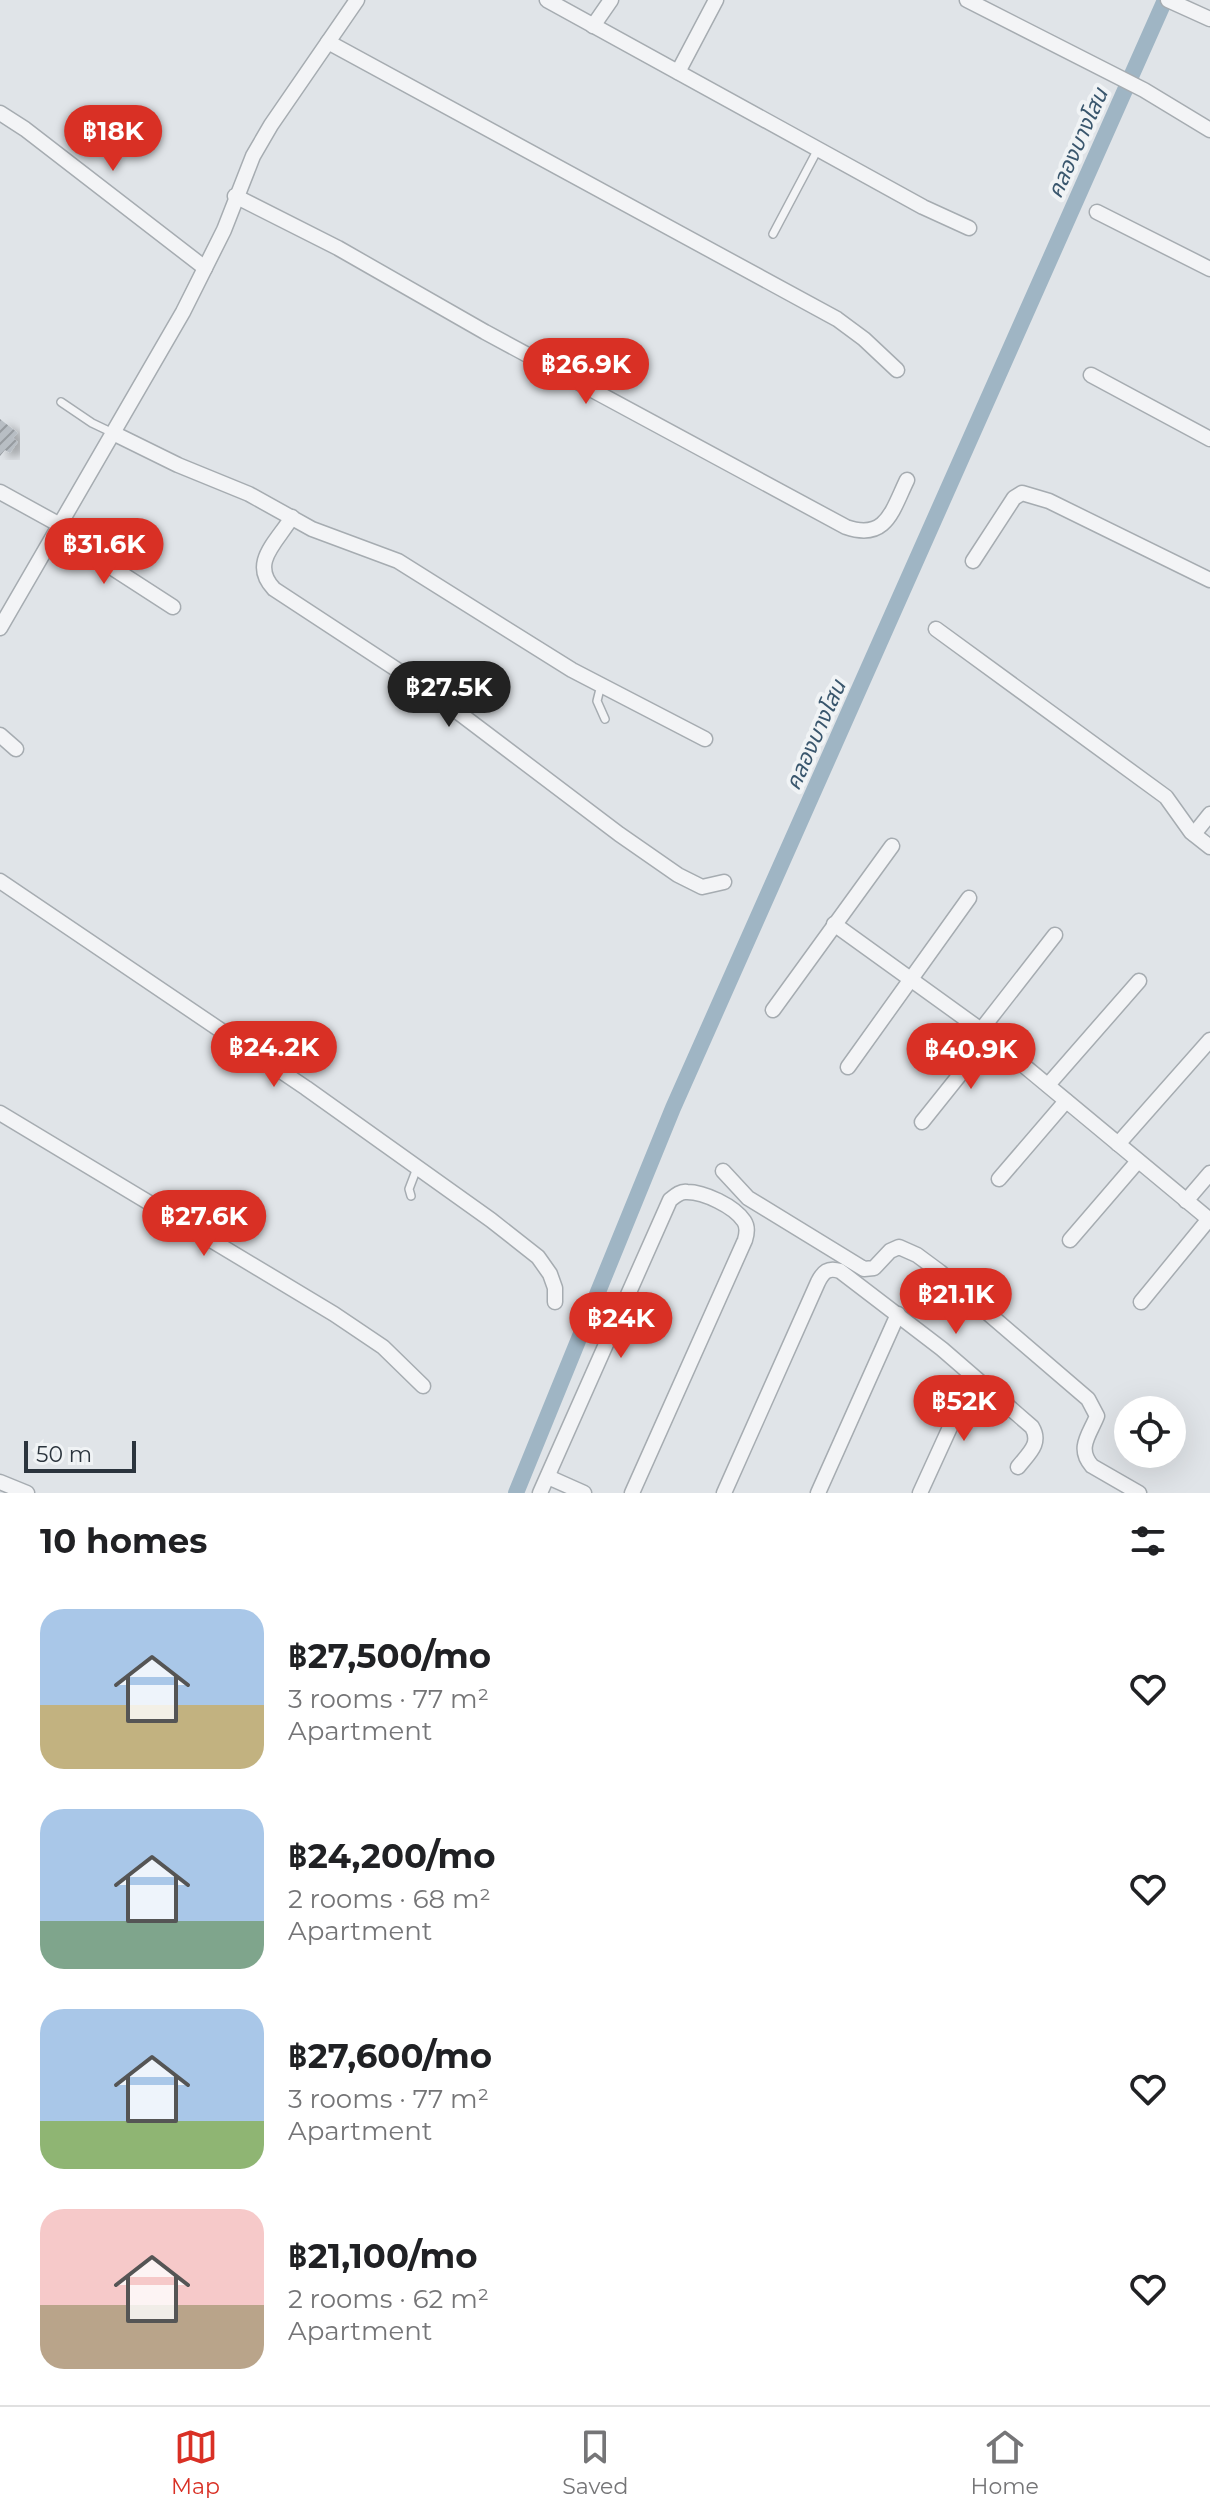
<!DOCTYPE html>
<html lang="en">
<head>
<meta charset="utf-8">
<style>
	:root { --surface:#fff; --page:#f6f6f6; --text:#202124; --muted:#757577; --line:#e0e0e0; --accent:#d93025 }
	body { margin:0; font-family:Montserrat,"Noto Sans Thai",sans-serif; background:var(--page); color:var(--text); height:100vh; display:flex; flex-direction:column; font-size:30px; white-space:nowrap }
	* { box-sizing:border-box; margin:0 }
	p { font-size:26px; color:var(--muted) }
	.icon { flex:none; width:44px; height:44px; fill:none; stroke:currentColor; stroke-width:2; stroke-linecap:round; stroke-linejoin:round }
	.map { position:relative; height:1493px; overflow:hidden }
	.sheet { display:flex; flex-direction:column; background:var(--surface); flex:1 }
	.sheet>* { flex:none }
	.fabs { position:absolute; left:1114px; top:1396px; display:grid; gap:16px }
	.fabs a { display:grid; place-items:center; width:72px; height:72px; border-radius:50%; background:var(--surface); box-shadow:0 8px 32px #0002; font-size:40px }
	.scale { position:absolute; left:24px; bottom:20px; width:112px; box-sizing:border-box; padding-left:8px; border:4px solid #2b343d; border-top:0; font-size:22px; line-height:28px; white-space:nowrap; color:#2b343d; -webkit-text-stroke:6px #f0f3f5; paint-order:stroke }
	.price { position:absolute; translate:-50% -68px; padding:0 18px; border-radius:28px; background:var(--accent); color:#fff; font-size:26px; line-height:52px; filter:drop-shadow(0 2px 4px #0008) }
	.price::after { content:''; position:absolute; left:50%; top:48px; width:24px; height:18px; margin-left:-12px; background:inherit; clip-path:polygon(0 0,100% 0,50% 100%) }
	.price.active { background:#222; color:#fff }
	ul { padding:0; list-style:none }
	li { display:flex; align-items:center; gap:24px; height:200px; padding:0 40px }
	li span { display:grid; place-items:center; flex:none; width:224px; height:160px; border-radius:24px; color:#555 }
	li>.icon { margin-inline-start:auto }
	span .icon { width:96px; height:96px; fill:#fffc; stroke-width:1 }
	li b { font-size:34px }
	h2 { display:flex; justify-content:space-between; align-items:center; height:96px; padding:0 40px; font-size:34px }
	.dock { display:flex; justify-content:space-around; align-items:center; height:112px; border-top:2px solid var(--line); background:var(--surface); font-size:22px; color:var(--muted) }
	.dock a { display:grid; justify-items:center; gap:4px }
	.dock .active { color:var(--accent) }
	.map>svg:first-child { display:block }
	.lines { fill:none; stroke-linecap:round; stroke-linejoin:round }
	.canal { stroke:#9fb5c4; stroke-width:16 }
	.building { fill:url(#building-hatch); filter:url(#shadow) }
	.service-casing { stroke:#a6acb1; stroke-width:10 }
	.minor-casing { stroke:#a6acb1; stroke-width:17 }
	.service { stroke:#f3f4f6; stroke-width:7 }
	.minor { stroke:#f3f4f6; stroke-width:14 }
	.labels { text-anchor:middle; stroke-width:8; stroke-linejoin:round; paint-order:stroke }
	.water-label { font-size:22px; font-style:italic; fill:#39566d; stroke:#f0f3f5 }
</style>
</head>
<body>
<div class="map">
<svg width="1210" height="1493" viewBox="0 0 1210 1493">
	<defs>
		<pattern id="building-hatch" width="6" height="6" patternUnits="userSpaceOnUse" patternTransform="scale(2)"><rect width="6" height="6" fill="#b8bec4"/><path d="M-1 1l2-2M0 6l6-6M5 7l2-2" fill="none" stroke="#969ba0"/></pattern>
		<filter id="shadow"><feDropShadow dx="8" dy="4.5" stdDeviation="4" flood-color="#0004"/></filter>
	</defs>
	<rect width="100%" height="100%" fill="#e0e4e8"/>
	<g class="lines">
		<path class="canal" d="M516,1493L673,1108L1165,0"/>
	</g>
	<path class="building" d="M0,419L18,433L13,438L18,442L10,453L5,450L0,456Z"/>
	<g class="lines">
		<defs>
			<g id="service">
				<path d="M773,234L818,149"/>
				<path d="M61,402L92,423L113,433"/>
				<path d="M601,685L597,701L605,719"/>
				<path d="M411,1196L409,1189L417,1168"/>
			</g>
			<g id="minor">
				<path d="M547,0L923,207L969,228"/>
				<path d="M967,0L1144,90L1210,130"/>
				<path d="M1168,0L1210,19"/>
				<path d="M593,26L611,0"/>
				<path d="M328,42L837,319L864,339L897,370"/>
				<path d="M678,72L716,0"/>
				<path d="M0,113L25,129L205,268"/>
				<path d="M235,196L338,248L485,332L846,527C886,541 892,511 907,480"/>
				<path d="M1097,212L1210,269"/>
				<path d="M1091,375L1210,439"/>
				<path d="M113,433L178,465L249,494L312,529L398,561L572,670L705,739"/>
				<path d="M0,492L60,525"/>
				<path d="M292,517C277,542 249,563 274,589L434,694L619,834L678,875L702,887L724,882"/>
				<path d="M57,532L173,607"/>
				<path d="M973,561L1014,498L1022,493L1049,501L1210,580"/>
				<path d="M0,628L183,312L224,230L253,156L271,125L357,0"/>
				<path d="M936,629L1166,797L1191,832L1210,847"/>
				<path d="M0,735L16,749"/>
				<path d="M1194,834L1210,814"/>
				<path d="M0,881L306,1088L491,1220L538,1257L550,1274L555,1288V1302"/>
				<path d="M834,924L981,1030L1210,1220"/>
				<path d="M773,1010L892,846"/>
				<path d="M981,1030L1055,935"/>
				<path d="M848,1067L969,898"/>
				<path d="M1048,1085L1139,981"/>
				<path d="M0,1113L334,1314L383,1347L423,1386"/>
				<path d="M922,1122L990,1037"/>
				<path d="M1118,1144L1210,1040"/>
				<path d="M723,1171L748,1198L864,1269L874,1268L890,1251L899,1247L917,1255L940,1272L1088,1399L1097,1416C1090,1434 1076,1448 1092,1466L1139,1493"/>
				<path d="M999,1179L1066,1101"/>
				<path d="M1186,1201L1210,1173"/>
				<path d="M1070,1240L1138,1161"/>
				<path d="M1141,1302L1209,1219"/>
				<path d="M548,1477L584,1493"/>
				<path d="M0,1482L27,1493"/>
				<path d="M540,1493L670,1200C675,1196 680,1191 687,1192C704,1192 734,1206 744,1221C748,1227 747,1233 745,1240L632,1493"/>
				<path d="M724,1493L818,1282C823,1272 828,1267 840,1271L942,1349L1032,1427C1042,1444 1028,1454 1018,1467"/>
				<path d="M818,1493L898,1314"/>
				<path d="M920,1493L973,1377"/>
			</g>
		</defs>
		<use href="#service" class="service-casing"/>
		<use href="#minor" class="minor-casing"/>
		<use href="#service" class="service"/>
		<use href="#minor" class="minor"/>
	</g>
	<g class="labels">
		<g class="water-label">
			<text transform="translate(1077 143) rotate(-66)" y="8">คลองบางโสน</text>
			<text transform="translate(815 735) rotate(-66)" y="8">คลองบางโสน</text>
		</g>
	</g>
</svg>
<div class="fabs">
<a><svg class="icon" aria-label="locate" viewBox="0 0 24 24"><circle cx="12" cy="12" r="6"/><path d="M12 2v4M12 18v4M2 12h4M18 12h4"/></svg></a>
</div>
<div class="scale">50 m</div>
<b class="price" style="left:113px;top:173px">฿18K</b>
<b class="price" style="left:586px;top:406px">฿26.9K</b>
<b class="price" style="left:104px;top:586px">฿31.6K</b>
<b class="price active" style="left:449px;top:729px">฿27.5K</b>
<b class="price" style="left:274px;top:1089px">฿24.2K</b>
<b class="price" style="left:971px;top:1091px">฿40.9K</b>
<b class="price" style="left:204px;top:1258px">฿27.6K</b>
<b class="price" style="left:956px;top:1336px">฿21.1K</b>
<b class="price" style="left:621px;top:1360px">฿24K</b>
<b class="price" style="left:964px;top:1443px">฿52K</b>
</div>
<section class="sheet">
<h2>10 homes<svg class="icon" aria-label="filters" viewBox="0 0 24 24"><path d="M4 7h16M4 17h16"/><circle cx="9" cy="7" r="2"/><circle cx="15" cy="17" r="2"/></svg></h2>
<ul>
<li><span style="background:linear-gradient(#a9c7e8 60%,#c2b280 0)"><svg class="icon" aria-label="home" viewBox="0 0 24 24"><path d="M3 11l9-7 9 7M6 9v11h12V9"/></svg></span><div><b>฿27,500/mo</b><p>3 rooms · 77 m²</p><p>Apartment</p></div><svg class="icon" aria-label="heart" viewBox="0 0 24 24"><path d="M12 20l-8-8c-3-5 5-10 8-4 3-6 11-1 8 4z"/></svg></li>
<li><span style="background:linear-gradient(#a9c7e8 70%,#7fa58c 0)"><svg class="icon" aria-label="home" viewBox="0 0 24 24"><path d="M3 11l9-7 9 7M6 9v11h12V9"/></svg></span><div><b>฿24,200/mo</b><p>2 rooms · 68 m²</p><p>Apartment</p></div><svg class="icon" aria-label="heart" viewBox="0 0 24 24"><path d="M12 20l-8-8c-3-5 5-10 8-4 3-6 11-1 8 4z"/></svg></li>
<li><span style="background:linear-gradient(#a9c7e8 70%,#8fb573 0)"><svg class="icon" aria-label="home" viewBox="0 0 24 24"><path d="M3 11l9-7 9 7M6 9v11h12V9"/></svg></span><div><b>฿27,600/mo</b><p>3 rooms · 77 m²</p><p>Apartment</p></div><svg class="icon" aria-label="heart" viewBox="0 0 24 24"><path d="M12 20l-8-8c-3-5 5-10 8-4 3-6 11-1 8 4z"/></svg></li>
<li><span style="background:linear-gradient(#f6c9c9 60%,#b9a48a 0)"><svg class="icon" aria-label="home" viewBox="0 0 24 24"><path d="M3 11l9-7 9 7M6 9v11h12V9"/></svg></span><div><b>฿21,100/mo</b><p>2 rooms · 62 m²</p><p>Apartment</p></div><svg class="icon" aria-label="heart" viewBox="0 0 24 24"><path d="M12 20l-8-8c-3-5 5-10 8-4 3-6 11-1 8 4z"/></svg></li>
</ul>
</section>
<nav class="dock">
<a class="active"><svg class="icon" aria-label="map" viewBox="0 0 24 24"><path d="M3 6l6-2 6 2 6-2v14l-6 2-6-2-6 2zM9 4v14M15 6v14"/></svg>Map</a>
<a><svg class="icon" aria-label="saved" viewBox="0 0 24 24"><path d="M7 4h10v16l-5-4-5 4z"/></svg>Saved</a>
<a><svg class="icon" aria-label="home" viewBox="0 0 24 24"><path d="M3 11l9-7 9 7M6 9v11h12V9"/></svg>Home</a>
</nav>
</body>
</html>
